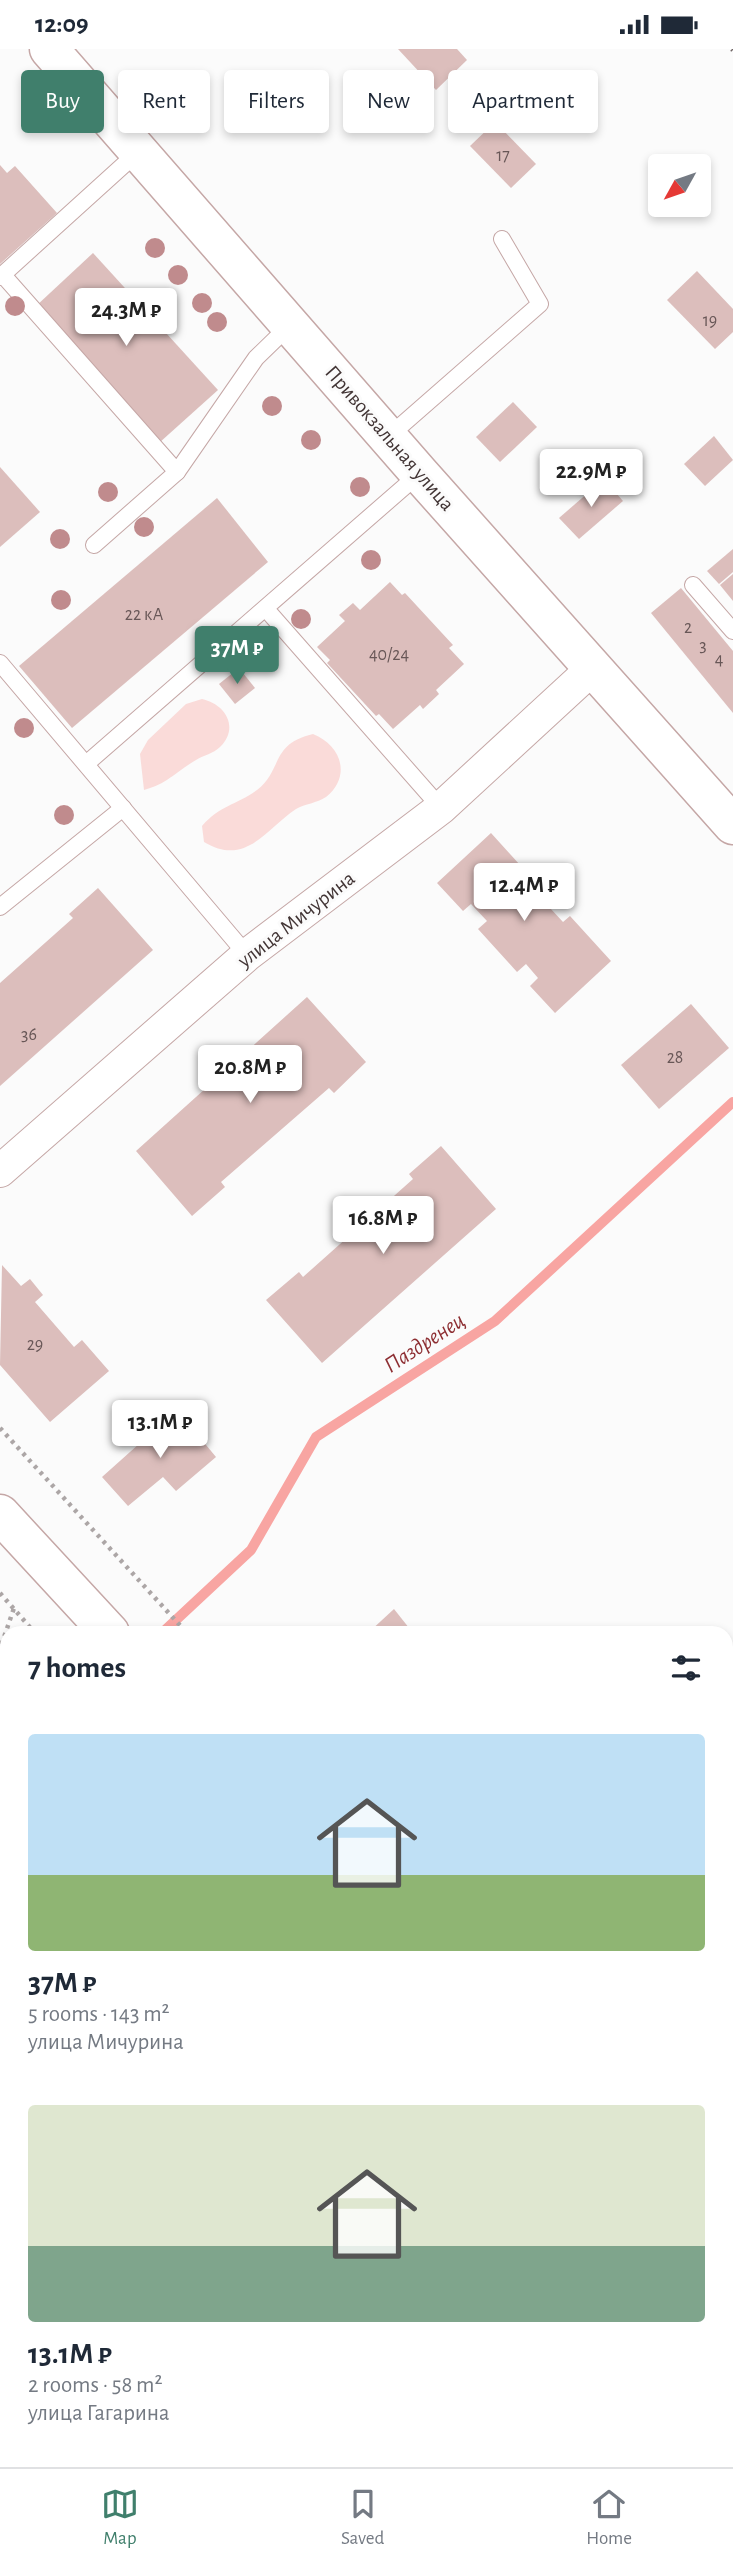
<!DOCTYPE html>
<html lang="en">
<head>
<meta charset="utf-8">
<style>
	:root { --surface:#fff; --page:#f2f2f3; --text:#1f2937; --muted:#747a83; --line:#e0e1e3; --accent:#407f6c }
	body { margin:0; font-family:"Alegreya Sans",sans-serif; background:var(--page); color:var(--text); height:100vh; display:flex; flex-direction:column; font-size:26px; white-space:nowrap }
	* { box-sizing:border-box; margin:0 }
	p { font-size:23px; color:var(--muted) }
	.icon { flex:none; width:38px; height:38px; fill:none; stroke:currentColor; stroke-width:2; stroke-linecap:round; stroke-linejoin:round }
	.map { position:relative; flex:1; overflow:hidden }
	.side { position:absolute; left:0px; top:1577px; width:733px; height:842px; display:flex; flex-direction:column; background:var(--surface); border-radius:21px 21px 0 0; box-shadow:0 4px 10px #0003 }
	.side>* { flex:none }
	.top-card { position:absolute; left:21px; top:21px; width:691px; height:63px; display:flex; gap:14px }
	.needle { width:46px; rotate:230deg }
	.fabs { position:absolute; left:648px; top:105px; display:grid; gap:14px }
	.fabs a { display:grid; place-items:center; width:63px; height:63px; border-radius:7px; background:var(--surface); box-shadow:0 4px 10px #0003; font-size:35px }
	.price { position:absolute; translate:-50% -60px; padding:0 16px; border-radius:7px; background:#fff; color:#222; font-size:23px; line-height:46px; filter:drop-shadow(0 2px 4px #0008) }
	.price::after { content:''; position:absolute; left:50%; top:42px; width:21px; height:16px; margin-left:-10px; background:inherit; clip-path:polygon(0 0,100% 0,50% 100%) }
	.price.selected { background:var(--accent); color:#fff }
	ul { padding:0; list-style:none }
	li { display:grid; align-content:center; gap:14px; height:371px; padding:0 28px }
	li span { display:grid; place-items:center; height:217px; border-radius:7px; color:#555 }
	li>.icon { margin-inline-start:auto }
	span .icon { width:126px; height:126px; fill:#fffc; stroke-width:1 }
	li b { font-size:30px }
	h2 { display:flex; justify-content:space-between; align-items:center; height:84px; padding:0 28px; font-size:30px }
	.tag { padding:0 24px; border-radius:7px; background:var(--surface); box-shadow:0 4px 10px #0003; font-size:24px; line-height:63px }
	.tag.selected { background:var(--accent); color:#fff }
	.status { display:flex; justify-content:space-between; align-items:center; height:49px; padding:0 35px; background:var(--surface); direction:ltr }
	.status svg { height:19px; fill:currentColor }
	.tabs { display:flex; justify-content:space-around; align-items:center; height:98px; border-top:2px solid var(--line); background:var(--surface); font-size:19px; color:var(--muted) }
	.tabs a { display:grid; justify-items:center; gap:4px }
	.tabs .selected { color:var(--accent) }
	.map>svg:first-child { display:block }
	.green { fill:#fadbd9 }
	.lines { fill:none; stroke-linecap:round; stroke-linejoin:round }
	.stream { stroke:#f8a5a2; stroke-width:10 }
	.building { fill:#dcbebc }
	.lane-casing { stroke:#c5a7a6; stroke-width:18 }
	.street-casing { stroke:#c5a7a6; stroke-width:34 }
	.secondary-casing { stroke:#c5a7a6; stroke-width:41 }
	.path { stroke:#aca6a6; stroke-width:4.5; stroke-dasharray:3.5 5; stroke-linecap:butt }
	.lane { stroke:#fff; stroke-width:16 }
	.street { stroke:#fff; stroke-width:32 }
	.secondary { stroke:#fff; stroke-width:38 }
	.rail { stroke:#6f6565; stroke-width:5; stroke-dasharray:12 12; stroke-linecap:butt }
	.tree { fill:#c08b8d }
	.labels { text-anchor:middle; stroke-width:6; stroke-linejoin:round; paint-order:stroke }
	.number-label { font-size:18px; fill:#685757 }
	.street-label { font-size:21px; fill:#423535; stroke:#fbfbfb }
	.water-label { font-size:23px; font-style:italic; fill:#8d2e32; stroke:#fbfbfb }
</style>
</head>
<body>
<div class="status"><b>12:09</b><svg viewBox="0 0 49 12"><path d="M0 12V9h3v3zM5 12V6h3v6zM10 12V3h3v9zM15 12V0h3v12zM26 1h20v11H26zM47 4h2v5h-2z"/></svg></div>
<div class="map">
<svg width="733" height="2418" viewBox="0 0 733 2418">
	<rect width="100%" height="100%" fill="#fbfbfb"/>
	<g class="green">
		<path d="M202,650C225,655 240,678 220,698C213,705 204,706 196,711C177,722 167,735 144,741L140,705L148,691L186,655Z"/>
		<path d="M313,685C341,696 352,727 326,748C317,754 305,755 296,760C265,781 246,818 204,793L202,777C220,756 237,756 257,741C283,721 270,695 313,685Z"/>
	</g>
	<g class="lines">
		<g class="stream">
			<path d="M162,1584L251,1501L316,1388L495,1272L733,1053"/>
			<path d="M0,1702L7,1697"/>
		</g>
	</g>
	<g class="building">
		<path d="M398,0H457L467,11L436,41Z"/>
		<path d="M495,73L536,115L511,139L470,97Z"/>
		<path d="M0,116L7,124L15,117L57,164L0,215Z"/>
		<path d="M93,204L218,341L159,394L35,258Z"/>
		<path d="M697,222L733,260V283L715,300L667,251Z"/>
		<path d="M513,353L537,378L500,413L476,388Z"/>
		<path d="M714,387L733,411L705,437L684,415Z"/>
		<path d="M0,418L40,463L0,498Z"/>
		<path d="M604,430L623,452L579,490L559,469Z"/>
		<path d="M217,449L268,513L72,679L19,617Z"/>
		<path d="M733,500V523L719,535L707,522Z"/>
		<path d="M733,525V552L720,536Z"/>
		<path d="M390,533L402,546L405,544L453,596L449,599L464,615L436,641L439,645L423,660L420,656L393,680L379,665L376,667L327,614L330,611L317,598L345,572L339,566L353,554L360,561Z"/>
		<path d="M681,539L733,602V664L651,564Z"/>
		<path d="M239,619L255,639L235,655L219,635Z"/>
		<path d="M491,784L530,827L525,832L563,873L570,867L611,912L555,964L530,937L538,929L526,915L517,923L478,880L487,872L471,855L463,862L437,834Z"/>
		<path d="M98,839L153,901L0,1037V934L73,869L69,865Z"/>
		<path d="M307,948L366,1013L334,1044L329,1039L221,1133L225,1138L192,1167L136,1102Z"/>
		<path d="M691,955L729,999L659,1060L621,1016Z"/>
		<path d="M441,1097L496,1160L322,1314L266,1251L299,1223L303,1228L413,1130L409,1125Z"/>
		<path d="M2,1216L21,1237L30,1230L43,1246L35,1253L74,1298L82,1291L109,1322L50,1373L0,1316Z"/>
		<path d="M177,1361L216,1408L176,1442L163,1428L128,1457L102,1428Z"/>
		<path d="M394,1560L413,1584H368Z"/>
		<path d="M733,1626V1653L726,1644V1632Z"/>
		<path d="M0,2005L7,2022V2057L0,2060Z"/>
		<path d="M5,2362L7,2412H73L82,2418H0V2369Z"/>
		<path d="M505,2412H616L621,2418H496Z"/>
	</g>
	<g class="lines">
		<defs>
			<g id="lane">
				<path d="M3,226L177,423L256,309L290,276"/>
				<path d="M0,228L138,103"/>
				<path d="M388,388L540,255L502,190"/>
				<path d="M94,496L177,423"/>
				<path d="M693,536L733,582"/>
				<path d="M266,560L441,759"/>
				<path d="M0,614L247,906"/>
				<path d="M86,715L419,425"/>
				<path d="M0,858L123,759"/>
				<path d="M0,2072L7,2069"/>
				<path d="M726,2230L733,2224"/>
				<path d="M0,2355L7,2354"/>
				<path d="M726,2371L733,2366"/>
				<path d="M185,2412L199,2418"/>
				<path d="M664,2418L672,2412"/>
			</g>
			<path id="street" d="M0,1122L247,906L441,759L593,619"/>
			<g id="secondary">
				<path d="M49,0L420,425L733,776"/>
				<path d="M0,1465L110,1584"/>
				<path d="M0,1824L7,1820"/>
				<path d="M726,2254L733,2262"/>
				<path d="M216,2418L219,2412"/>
				<path d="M306,2418L313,2412"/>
			</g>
		</defs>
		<use href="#lane" class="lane-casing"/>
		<use href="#street" class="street-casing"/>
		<use href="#secondary" class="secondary-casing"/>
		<g class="path">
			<path d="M0,1379L187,1584"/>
			<path d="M0,1544L35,1584"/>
			<path d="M7,1611L1,1597L14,1559"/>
			<path d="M0,1725L7,1719"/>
			<path d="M726,2183L733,2191"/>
			<path d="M437,2418L445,2412"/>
		</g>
		<use href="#lane" class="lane"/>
		<use href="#street" class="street"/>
		<use href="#secondary" class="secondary"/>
		<path class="rail" d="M732,0L733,1"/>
	</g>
	<g class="tree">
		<circle cx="155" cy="199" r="10"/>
		<circle cx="178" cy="226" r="10"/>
		<circle cx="202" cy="254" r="10"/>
		<circle cx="15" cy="257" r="10"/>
		<circle cx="217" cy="273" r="10"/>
		<circle cx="272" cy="357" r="10"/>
		<circle cx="311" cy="391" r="10"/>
		<circle cx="360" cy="438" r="10"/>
		<circle cx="108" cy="443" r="10"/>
		<circle cx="144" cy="478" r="10"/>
		<circle cx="60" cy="490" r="10"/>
		<circle cx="371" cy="511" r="10"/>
		<circle cx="61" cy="551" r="10"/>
		<circle cx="301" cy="570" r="10"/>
		<circle cx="24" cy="679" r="10"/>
		<circle cx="64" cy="766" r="10"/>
	</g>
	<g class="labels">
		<g class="number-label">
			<text x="503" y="112">17</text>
			<text x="710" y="277">19</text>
			<text x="144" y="571">22 кА</text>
			<text x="688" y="584">2</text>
			<text x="703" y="602">3</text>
			<text x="389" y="611">40/24</text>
			<text x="719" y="616">4</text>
			<text x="29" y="991">36</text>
			<text x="675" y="1014">28</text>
			<text x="35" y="1301">29</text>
		</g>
		<g class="street-label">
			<text transform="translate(390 389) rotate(49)" y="7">Привокзальная улица</text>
			<text transform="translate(296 870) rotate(-38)" y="7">улица Мичурина</text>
		</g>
		<g class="water-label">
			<text transform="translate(424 1293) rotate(-33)" y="8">Паздренец</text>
		</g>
	</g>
</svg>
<div class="fabs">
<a><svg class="needle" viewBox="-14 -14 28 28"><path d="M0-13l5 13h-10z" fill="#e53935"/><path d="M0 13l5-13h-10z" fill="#747a83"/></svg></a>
</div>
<b class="price" style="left:126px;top:299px">24.3M ₽</b>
<b class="price" style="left:591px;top:460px">22.9M ₽</b>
<b class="price selected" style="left:237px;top:637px">37M ₽</b>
<b class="price" style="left:524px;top:874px">12.4M ₽</b>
<b class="price" style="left:250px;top:1056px">20.8M ₽</b>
<b class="price" style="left:383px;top:1207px">16.8M ₽</b>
<b class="price" style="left:160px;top:1411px">13.1M ₽</b>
<div class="top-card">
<a class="tag selected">Buy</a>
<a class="tag">Rent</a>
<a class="tag">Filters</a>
<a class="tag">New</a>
<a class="tag">Apartment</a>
</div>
<section class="side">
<h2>7 homes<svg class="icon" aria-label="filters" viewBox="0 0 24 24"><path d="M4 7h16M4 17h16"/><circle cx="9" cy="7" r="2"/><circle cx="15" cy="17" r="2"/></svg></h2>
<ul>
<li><span style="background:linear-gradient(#bfe0f5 65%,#8fb573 0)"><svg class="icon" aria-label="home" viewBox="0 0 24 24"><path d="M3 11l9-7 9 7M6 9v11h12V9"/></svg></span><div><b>37M ₽</b><p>5 rooms · 143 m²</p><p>улица Мичурина</p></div></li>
<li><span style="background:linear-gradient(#dfe7d0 65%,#7fa58c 0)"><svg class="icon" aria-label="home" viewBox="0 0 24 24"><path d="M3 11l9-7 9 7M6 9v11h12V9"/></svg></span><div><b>13.1M ₽</b><p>2 rooms · 58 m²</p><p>улица Гагарина</p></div></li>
</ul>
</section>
</div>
<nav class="tabs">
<a class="selected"><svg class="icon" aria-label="map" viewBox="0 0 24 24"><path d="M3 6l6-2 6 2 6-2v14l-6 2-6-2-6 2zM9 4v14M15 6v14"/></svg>Map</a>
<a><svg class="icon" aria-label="saved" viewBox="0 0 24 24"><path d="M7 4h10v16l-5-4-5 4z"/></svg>Saved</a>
<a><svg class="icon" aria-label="home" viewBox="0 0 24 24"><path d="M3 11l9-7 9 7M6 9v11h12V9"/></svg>Home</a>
</nav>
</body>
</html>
